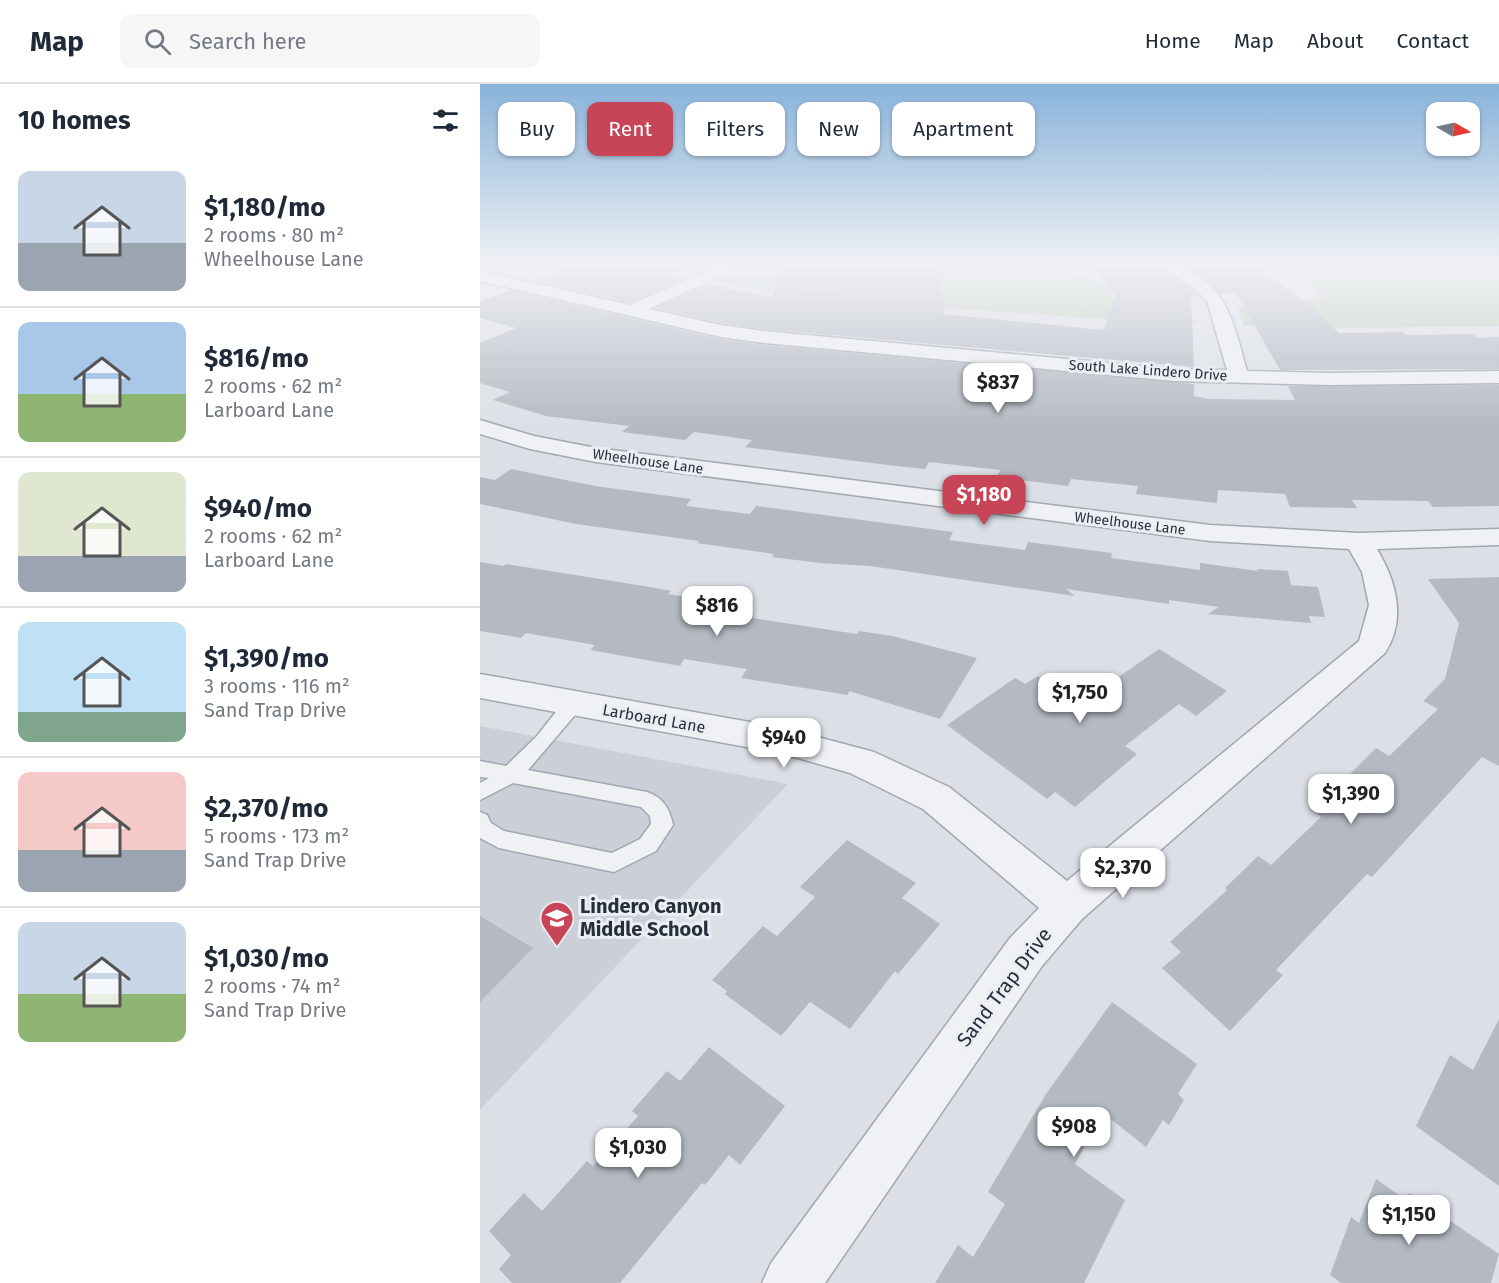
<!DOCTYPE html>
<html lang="en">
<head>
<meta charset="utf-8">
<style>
	:root { --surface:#fff; --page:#f6f6f7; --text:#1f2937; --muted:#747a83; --line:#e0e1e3; --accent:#c84457 }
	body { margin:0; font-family:"Fira Sans",sans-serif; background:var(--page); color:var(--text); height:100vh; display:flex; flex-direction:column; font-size:22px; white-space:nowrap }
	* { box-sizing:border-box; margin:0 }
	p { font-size:20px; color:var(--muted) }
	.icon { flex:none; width:33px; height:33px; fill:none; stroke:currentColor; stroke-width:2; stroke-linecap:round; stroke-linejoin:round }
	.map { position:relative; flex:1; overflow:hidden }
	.panel { display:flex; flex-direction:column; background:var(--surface); width:480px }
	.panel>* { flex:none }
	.top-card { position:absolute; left:18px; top:18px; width:570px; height:54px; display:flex; gap:12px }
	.needle { width:39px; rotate:99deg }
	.fabs { position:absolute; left:946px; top:18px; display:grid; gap:12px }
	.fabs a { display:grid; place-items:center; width:54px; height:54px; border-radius:12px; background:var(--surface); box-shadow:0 2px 4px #0004; font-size:30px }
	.price { position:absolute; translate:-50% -51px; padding:0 14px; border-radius:12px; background:#fff; color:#222; font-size:20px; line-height:39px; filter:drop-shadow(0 2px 3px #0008) }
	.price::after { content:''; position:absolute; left:50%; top:36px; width:18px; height:14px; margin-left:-9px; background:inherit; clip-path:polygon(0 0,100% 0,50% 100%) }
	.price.current { background:var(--accent); color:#fff }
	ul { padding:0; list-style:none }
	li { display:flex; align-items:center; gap:18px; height:150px; padding:0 18px }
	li+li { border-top:2px solid var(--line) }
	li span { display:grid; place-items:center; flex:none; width:168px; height:120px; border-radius:12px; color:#555 }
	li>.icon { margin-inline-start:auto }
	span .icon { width:72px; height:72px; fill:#fffc; stroke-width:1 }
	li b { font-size:26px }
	h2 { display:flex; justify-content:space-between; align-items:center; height:72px; padding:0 18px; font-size:26px }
	.chip { padding:0 21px; border-radius:12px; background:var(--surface); box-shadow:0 2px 4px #0004; font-size:21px; line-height:54px }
	.chip.current { background:var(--accent); color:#fff }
	header { display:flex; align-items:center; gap:36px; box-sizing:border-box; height:84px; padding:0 30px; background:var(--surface); border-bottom:2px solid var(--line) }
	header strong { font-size:28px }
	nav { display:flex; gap:33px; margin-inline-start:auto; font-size:21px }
	.search { width:420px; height:54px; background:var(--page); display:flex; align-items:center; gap:15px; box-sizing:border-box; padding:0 21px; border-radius:12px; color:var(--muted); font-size:22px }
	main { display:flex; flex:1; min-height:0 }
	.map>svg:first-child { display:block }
	.built { fill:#cacfd8 }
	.green { fill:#c2cfbe }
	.building { fill:#b4b9c2 }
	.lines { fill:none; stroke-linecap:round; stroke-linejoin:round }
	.service-casing { stroke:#a2a7b0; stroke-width:3 }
	.minor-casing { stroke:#a2a7b0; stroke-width:3 }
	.path { stroke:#bbbec4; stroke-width:2; stroke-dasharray:2 2; stroke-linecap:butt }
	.service { fill:#eff1f4; fill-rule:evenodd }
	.minor { fill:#eff1f4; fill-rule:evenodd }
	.labels { text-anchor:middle; stroke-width:6; stroke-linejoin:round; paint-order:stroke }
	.far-street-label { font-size:14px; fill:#272e3c; stroke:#ebeff4 }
	.street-label { font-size:16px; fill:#272e3c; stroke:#ebeff4 }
	.near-poi-label { font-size:20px; font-weight:bold; fill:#272e3c; stroke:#ebeff4; text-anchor:start }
	.near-street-label { font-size:20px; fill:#272e3c; stroke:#ebeff4 }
</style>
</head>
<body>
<header>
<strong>Map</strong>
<div class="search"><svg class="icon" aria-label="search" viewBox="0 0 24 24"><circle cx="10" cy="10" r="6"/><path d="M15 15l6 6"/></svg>Search here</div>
<nav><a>Home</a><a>Map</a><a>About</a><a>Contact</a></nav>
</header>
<main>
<section class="panel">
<h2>10 homes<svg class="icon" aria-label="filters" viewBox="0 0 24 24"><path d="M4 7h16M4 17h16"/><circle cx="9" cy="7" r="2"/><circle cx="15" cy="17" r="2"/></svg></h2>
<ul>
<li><span style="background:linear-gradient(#c9d6e8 60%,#9aa5b1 0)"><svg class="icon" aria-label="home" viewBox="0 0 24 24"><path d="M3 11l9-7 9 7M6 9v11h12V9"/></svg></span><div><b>$1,180/mo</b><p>2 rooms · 80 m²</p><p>Wheelhouse Lane</p></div></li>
<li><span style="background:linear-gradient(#a9c7e8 60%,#8fb573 0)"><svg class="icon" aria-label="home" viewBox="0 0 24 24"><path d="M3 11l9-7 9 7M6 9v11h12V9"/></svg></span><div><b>$816/mo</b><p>2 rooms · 62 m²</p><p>Larboard Lane</p></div></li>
<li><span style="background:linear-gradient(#dfe7d0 70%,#9aa5b1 0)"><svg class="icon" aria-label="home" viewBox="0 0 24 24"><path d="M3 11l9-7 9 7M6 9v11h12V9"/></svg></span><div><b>$940/mo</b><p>2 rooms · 62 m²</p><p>Larboard Lane</p></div></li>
<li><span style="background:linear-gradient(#bfe0f5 75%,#7fa58c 0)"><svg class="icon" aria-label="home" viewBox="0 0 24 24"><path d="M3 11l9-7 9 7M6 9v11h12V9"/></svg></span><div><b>$1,390/mo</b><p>3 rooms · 116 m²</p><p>Sand Trap Drive</p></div></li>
<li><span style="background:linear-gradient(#f6c9c9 65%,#9aa5b1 0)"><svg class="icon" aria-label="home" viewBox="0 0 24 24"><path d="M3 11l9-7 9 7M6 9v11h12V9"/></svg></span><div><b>$2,370/mo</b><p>5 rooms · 173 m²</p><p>Sand Trap Drive</p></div></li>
<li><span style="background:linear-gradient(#c9d6e8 60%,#8fb573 0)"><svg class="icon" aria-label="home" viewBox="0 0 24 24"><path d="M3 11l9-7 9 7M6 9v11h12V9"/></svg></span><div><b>$1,030/mo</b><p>2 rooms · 74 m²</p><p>Sand Trap Drive</p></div></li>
</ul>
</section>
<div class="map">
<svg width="1019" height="1199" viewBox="0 0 1019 1199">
	<rect width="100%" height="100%" fill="#dce0e6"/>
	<path class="built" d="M0,642L308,700L0,1026Z"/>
	<g class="green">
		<path d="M795,179H1019V242L867,244L764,242L758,223L844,215L829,197Z"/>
		<path d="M535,184C557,185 613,187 627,204C635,214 635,224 635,236L374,217L301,209L238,197L252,190Z"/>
	</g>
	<g class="building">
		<path d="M102,179H217L187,192L203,195L150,219L55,197Z"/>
		<path d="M301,179H457L465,227L462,230L624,246L636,211L606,179H671L711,204L719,212L711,213L714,283L284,245L241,239L176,224L228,200L292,214Z"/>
		<path d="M695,179H771L834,225L859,249L923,248L926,251L994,250L998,254L1019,253V285L800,286L756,209L740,210L727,195L714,186Z"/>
		<path d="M31,206L240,255L284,261L714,300V312L728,315L815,316L808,302L1019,301V422L953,423L948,417L872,416L877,424L810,423L805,410L738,406L737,419L656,410L658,402L591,395L588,402L517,393L520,386L449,378L445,385L408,381L265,363L272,356L214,348L205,356L142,348L149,342L66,332L13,316L30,308L0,299V259L36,244L0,234V218Z"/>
		<path d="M31,385L115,402L211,415L206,422L270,430L276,422L473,448L469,456L545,466L548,458L632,469L631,474L720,486V479L778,487L777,485L808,487L811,501L838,503L845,533L829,532L831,539L728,530L739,523L689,516V520L586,505L595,512L390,482L340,479L292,473L294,470L217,459L219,457L96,440L0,420V393L15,396Z"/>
		<path d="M0,478L24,482L26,480L170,503L191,507L188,510L261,522L258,527H262L259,532L377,550L379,547L412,552L497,574L460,635L369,607L368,611L261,594L267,585L204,575L200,582L110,566L115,561L46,549L41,554L0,547Z"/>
		<path d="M1019,493V682L1002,673L892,793L887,790L796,886L803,891L750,947L682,884L701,868L690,858L747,806L745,804L778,772L791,781L841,733L829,724L857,698L860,700L896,664L909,672L958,625L943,617L965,595L979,539L948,495Z"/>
		<path d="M679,565L747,607L716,632L699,620L645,662L657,670L595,723L575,708L567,715L467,641L535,594L545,600L558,592L572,603L577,599L604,617Z"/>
		<path d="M367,756L436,799L422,814L460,840L418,890L415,887L370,945L330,918L301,952L245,910L247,907L232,896L283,842L297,852L335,813L320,803Z"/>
		<path d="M0,832L53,864L0,918Z"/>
		<path d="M632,918L717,980L698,1010L704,1016L689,1041L683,1036L666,1063L623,1029L595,1080L645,1116L604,1199H455L478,1161L493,1173L525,1120L508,1108L566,1010Z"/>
		<path d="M1019,935V1102L936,1042L970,971L993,986Z"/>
		<path d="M229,963L305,1022L260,1081L249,1071L225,1101L222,1099L140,1199H32L19,1185L31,1171L9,1147L44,1109L62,1127L107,1077L113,1082L158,1032L152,1027L187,987L200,997Z"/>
		<path d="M896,1095L926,1116L929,1109L1019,1170L1011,1199H861L850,1191L871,1133L879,1139Z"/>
	</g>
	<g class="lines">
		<defs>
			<path id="service" d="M94,612L101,614L103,619L101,624L48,686L167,708C183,713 190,725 193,741L176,767L134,788L19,764L0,754V728L7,731L11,739L24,747L132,769L160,755L171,740L170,732L161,723L33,699L0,716V699L9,694L0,693V677L26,682L56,653L87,614Z"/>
			<g id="minor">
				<path d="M245,179H265L263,182L169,225L241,241L284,247L694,285L747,286L727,217L712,202L673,179C689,178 699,181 713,188C750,210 756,248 767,287L848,289L1019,287V299L848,301L694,297L284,259L241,253L0,197V187L150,221Z"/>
				<path d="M0,336L54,352L116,364L730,441L879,449L1019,445V461L897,465C916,497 927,535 905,569L602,835L562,882L345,1199H282L291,1179L530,854L559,824L443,725L370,689L304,670L0,614V590L304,644L394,668L469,703L587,797L879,557L889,521L882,488L869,465L730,457L116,378L50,365L0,350Z"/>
			</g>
		</defs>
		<use href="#service" class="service-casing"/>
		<use href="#minor" class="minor-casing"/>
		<g class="path">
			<path d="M170,179L193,183"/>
			<path d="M268,200L381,208"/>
			<path d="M584,225L641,234L718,238"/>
			<path d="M770,239L800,240L818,237"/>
		</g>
		<use href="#service" class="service"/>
		<use href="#minor" class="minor"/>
	</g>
	<linearGradient id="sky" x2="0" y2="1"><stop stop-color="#88b2da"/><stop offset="0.52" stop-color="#eff1f4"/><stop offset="1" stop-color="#eff1f4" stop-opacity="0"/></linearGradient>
	<rect width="1019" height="347" fill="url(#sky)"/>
	<defs>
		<symbol id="school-pin" viewBox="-11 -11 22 30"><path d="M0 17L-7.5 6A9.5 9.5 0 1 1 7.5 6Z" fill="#c84457" stroke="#ebeff4"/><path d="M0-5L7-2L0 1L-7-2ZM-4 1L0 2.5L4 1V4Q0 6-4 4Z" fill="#fff"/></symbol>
	</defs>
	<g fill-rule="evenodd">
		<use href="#school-pin" x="58" y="815" width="38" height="52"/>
	</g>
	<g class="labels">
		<g class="far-street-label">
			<text transform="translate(668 286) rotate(4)" y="5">South Lake Lindero Drive</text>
			<text transform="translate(168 377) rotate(8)" y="5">Wheelhouse Lane</text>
			<text transform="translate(650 439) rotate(7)" y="5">Wheelhouse Lane</text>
		</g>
		<g class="street-label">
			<text transform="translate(174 634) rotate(10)" y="6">Larboard Lane</text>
		</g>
		<g class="near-poi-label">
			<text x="100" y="829">Lindero Canyon<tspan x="100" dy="23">Middle School</tspan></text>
		</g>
		<g class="near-street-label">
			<text transform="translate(524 903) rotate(-53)" y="7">Sand Trap Drive</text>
		</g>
	</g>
</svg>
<div class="fabs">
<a><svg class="needle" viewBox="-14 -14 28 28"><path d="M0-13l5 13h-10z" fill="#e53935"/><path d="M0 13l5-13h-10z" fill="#747a83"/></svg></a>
</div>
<b class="price" style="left:518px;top:330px">$837</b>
<b class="price current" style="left:504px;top:442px">$1,180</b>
<b class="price" style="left:237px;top:553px">$816</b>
<b class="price" style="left:600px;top:640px">$1,750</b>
<b class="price" style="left:304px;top:685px">$940</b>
<b class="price" style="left:871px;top:741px">$1,390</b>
<b class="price" style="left:643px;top:815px">$2,370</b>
<b class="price" style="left:594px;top:1074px">$908</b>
<b class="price" style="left:158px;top:1095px">$1,030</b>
<b class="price" style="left:929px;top:1162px">$1,150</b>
<div class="top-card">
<a class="chip">Buy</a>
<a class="chip current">Rent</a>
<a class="chip">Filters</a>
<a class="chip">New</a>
<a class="chip">Apartment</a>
</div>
</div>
</main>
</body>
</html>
